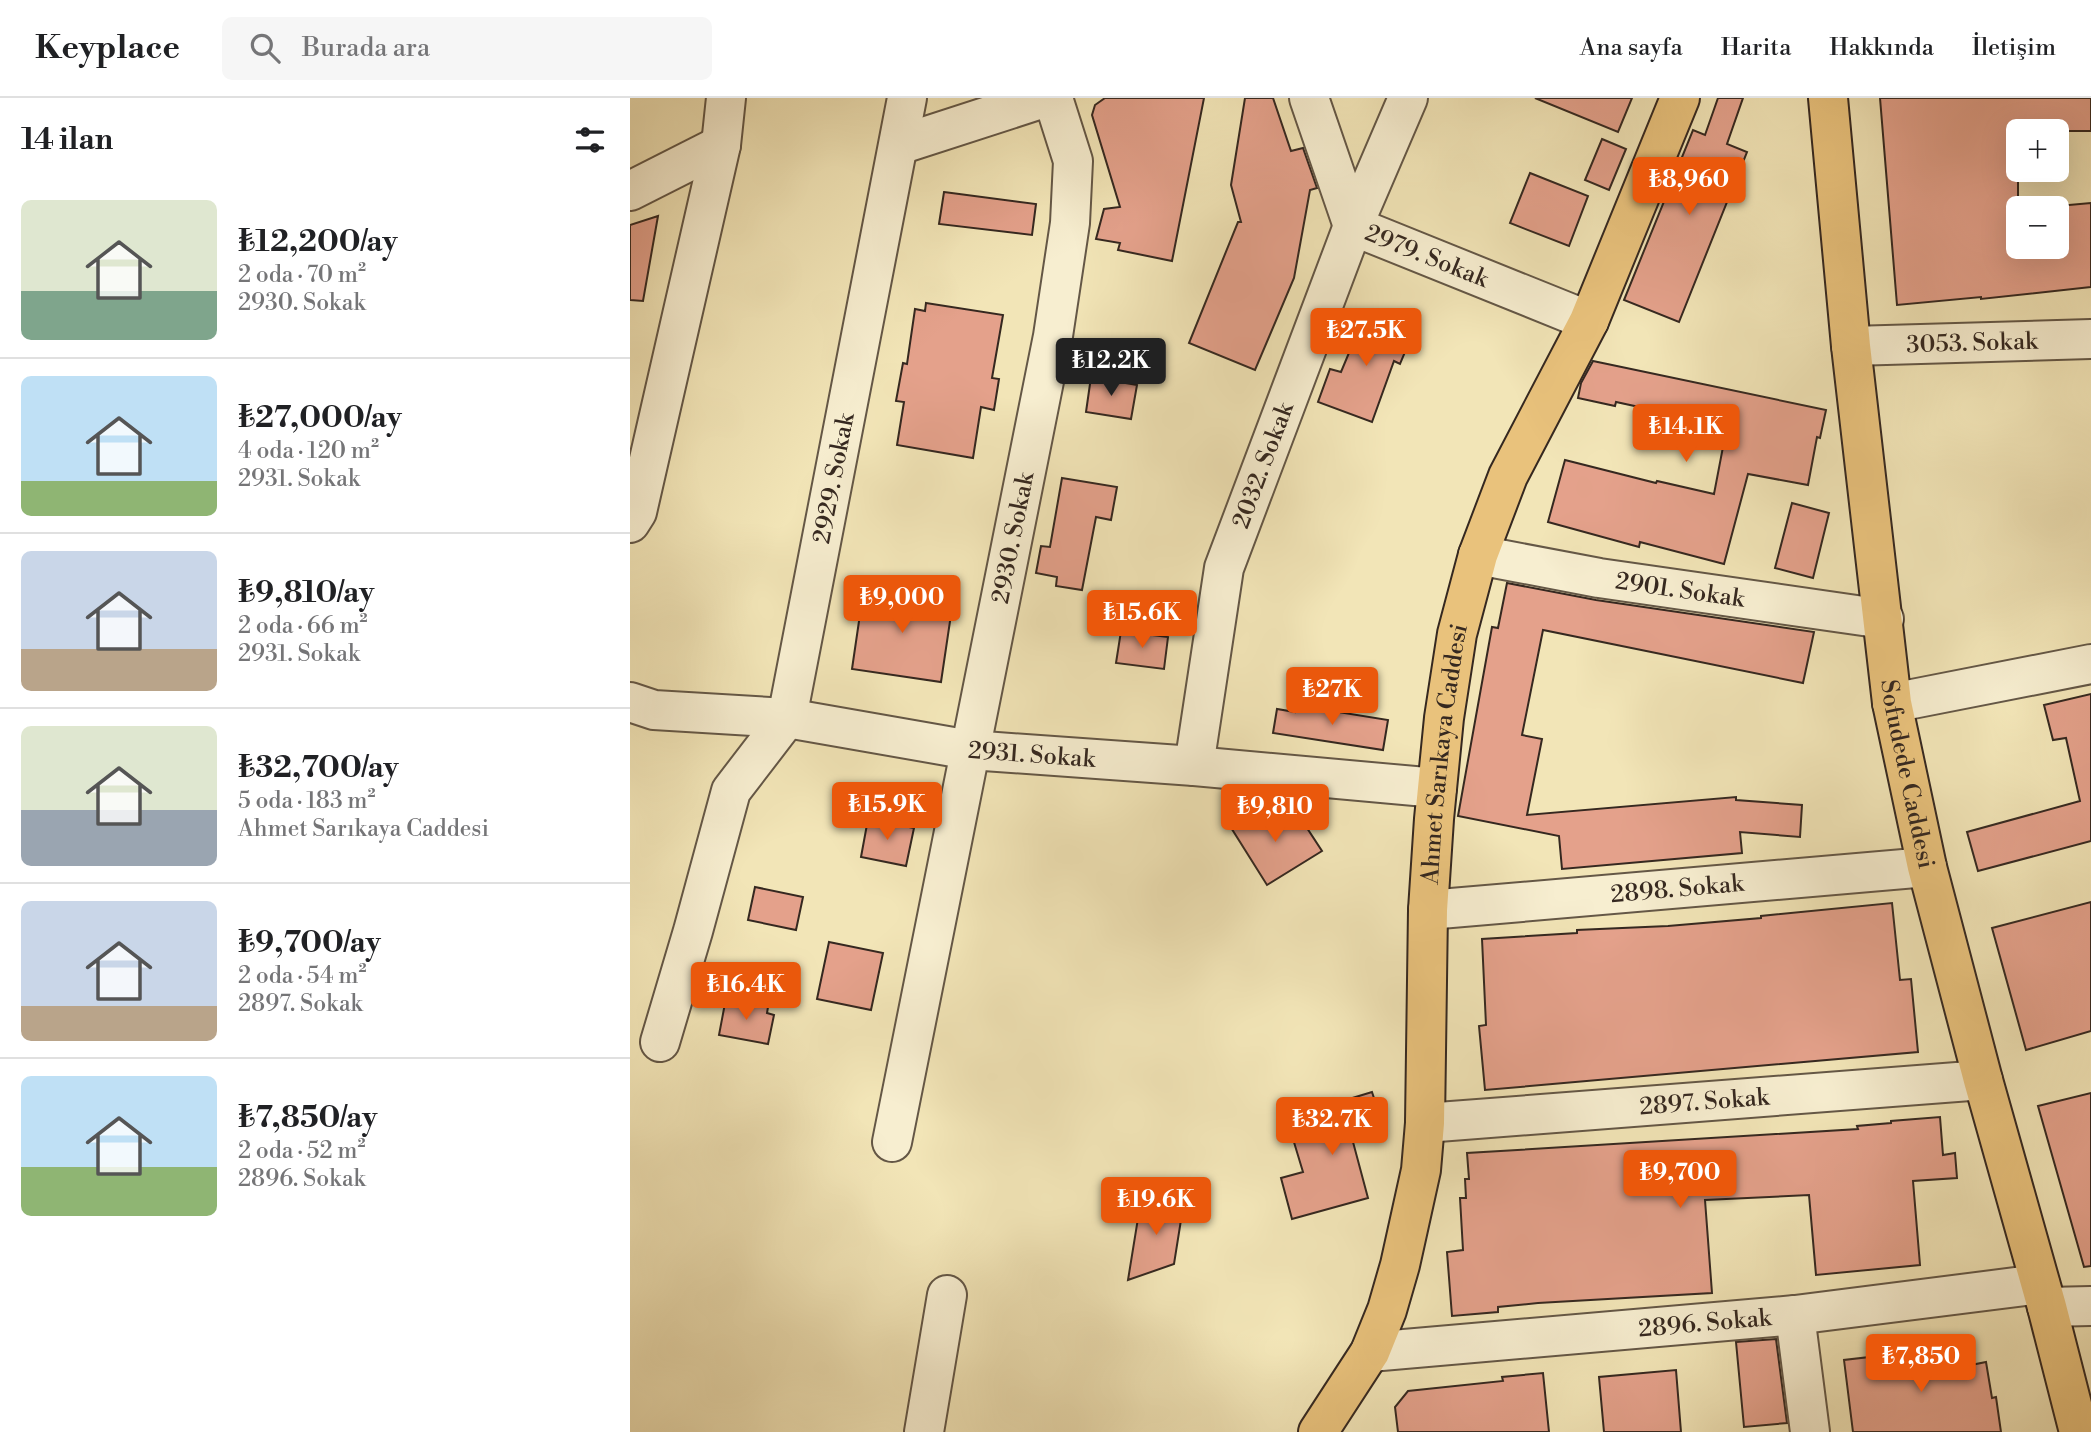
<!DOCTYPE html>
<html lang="tr">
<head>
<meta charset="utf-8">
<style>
	:root { --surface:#fff; --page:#f6f6f6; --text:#202124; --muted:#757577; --line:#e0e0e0; --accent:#ea580c }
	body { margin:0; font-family:"Libre Bodoni",serif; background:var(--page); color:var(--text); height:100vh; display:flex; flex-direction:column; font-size:26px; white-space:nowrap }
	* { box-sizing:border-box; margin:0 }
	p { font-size:23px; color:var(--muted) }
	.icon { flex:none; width:38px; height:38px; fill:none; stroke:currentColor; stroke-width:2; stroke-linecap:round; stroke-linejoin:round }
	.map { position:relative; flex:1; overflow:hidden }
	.sheet { display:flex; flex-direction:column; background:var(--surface); width:630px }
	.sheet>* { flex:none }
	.controls { position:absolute; left:1376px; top:21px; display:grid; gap:14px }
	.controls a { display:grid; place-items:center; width:63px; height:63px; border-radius:10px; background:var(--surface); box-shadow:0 7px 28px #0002; font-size:35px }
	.price { position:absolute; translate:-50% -60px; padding:0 16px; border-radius:7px; background:var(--accent); color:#fff; font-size:23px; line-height:46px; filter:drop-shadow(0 2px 4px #0008) }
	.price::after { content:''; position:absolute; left:50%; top:42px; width:21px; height:16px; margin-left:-10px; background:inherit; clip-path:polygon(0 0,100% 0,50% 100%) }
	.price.selected { background:#222; color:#fff }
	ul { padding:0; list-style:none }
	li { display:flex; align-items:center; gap:21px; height:175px; padding:0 21px }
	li+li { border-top:2px solid var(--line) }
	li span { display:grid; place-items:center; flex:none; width:196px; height:140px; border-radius:10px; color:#555 }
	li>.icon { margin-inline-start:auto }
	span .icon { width:84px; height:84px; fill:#fffc; stroke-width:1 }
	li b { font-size:30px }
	h2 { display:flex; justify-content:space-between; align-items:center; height:84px; padding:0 21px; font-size:30px }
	header { display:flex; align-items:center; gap:42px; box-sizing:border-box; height:98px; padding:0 35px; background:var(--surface); border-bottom:2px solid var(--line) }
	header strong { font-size:33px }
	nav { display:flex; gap:38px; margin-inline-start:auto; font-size:24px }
	.search { width:490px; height:63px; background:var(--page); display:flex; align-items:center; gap:18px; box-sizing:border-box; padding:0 24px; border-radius:10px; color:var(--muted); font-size:26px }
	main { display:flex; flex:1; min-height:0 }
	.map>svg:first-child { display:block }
	.building { fill:#e4a18b; stroke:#352820; stroke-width:2 }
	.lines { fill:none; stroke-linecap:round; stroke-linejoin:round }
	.minor-casing { stroke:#645746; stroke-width:42 }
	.major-casing { stroke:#352820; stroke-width:42 }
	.minor { stroke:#f7eed0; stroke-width:38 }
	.major { stroke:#e9c27c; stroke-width:38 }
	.labels { text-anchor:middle; stroke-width:5; stroke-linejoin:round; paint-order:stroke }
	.street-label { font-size:24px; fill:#352820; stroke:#f7eed0 }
</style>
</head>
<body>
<header>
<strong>Keyplace</strong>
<div class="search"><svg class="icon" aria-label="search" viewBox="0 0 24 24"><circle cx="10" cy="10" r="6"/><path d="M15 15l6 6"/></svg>Burada ara</div>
<nav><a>Ana sayfa</a><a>Harita</a><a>Hakkında</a><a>İletişim</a></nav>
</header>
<main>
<section class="sheet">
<h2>14 ilan<svg class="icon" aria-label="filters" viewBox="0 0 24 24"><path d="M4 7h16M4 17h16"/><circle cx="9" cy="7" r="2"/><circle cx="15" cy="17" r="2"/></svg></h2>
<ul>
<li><span style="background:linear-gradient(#dfe7d0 65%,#7fa58c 0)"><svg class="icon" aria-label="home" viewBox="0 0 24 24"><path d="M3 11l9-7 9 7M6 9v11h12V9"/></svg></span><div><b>₺12,200/ay</b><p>2 oda · 70 m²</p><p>2930. Sokak</p></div></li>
<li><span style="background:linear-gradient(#bfe0f5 75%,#8fb573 0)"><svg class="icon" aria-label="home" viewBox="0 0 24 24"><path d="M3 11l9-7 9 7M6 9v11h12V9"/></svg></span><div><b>₺27,000/ay</b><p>4 oda · 120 m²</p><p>2931. Sokak</p></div></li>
<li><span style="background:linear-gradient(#c9d6e8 70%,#b9a48a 0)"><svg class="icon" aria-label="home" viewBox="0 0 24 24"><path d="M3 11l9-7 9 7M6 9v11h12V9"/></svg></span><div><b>₺9,810/ay</b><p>2 oda · 66 m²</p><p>2931. Sokak</p></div></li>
<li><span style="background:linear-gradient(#dfe7d0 60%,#9aa5b1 0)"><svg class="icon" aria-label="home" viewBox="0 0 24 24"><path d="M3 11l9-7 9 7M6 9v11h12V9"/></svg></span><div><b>₺32,700/ay</b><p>5 oda · 183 m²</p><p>Ahmet Sarıkaya Caddesi</p></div></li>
<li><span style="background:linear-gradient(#c9d6e8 75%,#b9a48a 0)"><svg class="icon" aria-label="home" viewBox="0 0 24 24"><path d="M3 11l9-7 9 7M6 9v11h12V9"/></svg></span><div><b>₺9,700/ay</b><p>2 oda · 54 m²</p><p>2897. Sokak</p></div></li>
<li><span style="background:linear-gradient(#bfe0f5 65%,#8fb573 0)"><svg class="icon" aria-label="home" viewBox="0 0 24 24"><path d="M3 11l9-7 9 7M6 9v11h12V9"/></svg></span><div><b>₺7,850/ay</b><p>2 oda · 52 m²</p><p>2896. Sokak</p></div></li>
</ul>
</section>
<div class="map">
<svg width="1461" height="1334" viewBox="0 0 1461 1334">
	<rect width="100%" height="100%" fill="#f2e5b7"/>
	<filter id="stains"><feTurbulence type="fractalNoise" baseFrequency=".00286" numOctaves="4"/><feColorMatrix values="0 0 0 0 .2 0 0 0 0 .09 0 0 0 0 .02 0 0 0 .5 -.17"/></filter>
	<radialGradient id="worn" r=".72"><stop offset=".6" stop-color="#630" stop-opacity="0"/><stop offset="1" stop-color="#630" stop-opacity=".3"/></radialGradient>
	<g class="building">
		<path d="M475,0H574L542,163L488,152L490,145L466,141L474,111L490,109L462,17L465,7Z"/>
		<path d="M615,0H643L661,53L673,50L687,90L680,92L664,180L625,272L559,245L608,124H611L601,87Z"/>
		<path d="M905,0H1002L988,34Z"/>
		<path d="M1088,0H1113L1097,46L1117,54L1049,224L994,202L1063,32L1075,37Z"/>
		<path d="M1250,0H1461V33H1388V149H1426V110H1406L1461,105V189L1351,201V199L1267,207Z"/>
		<path d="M972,41L996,51L979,92L955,82Z"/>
		<path d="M900,75L958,98L939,148L880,125Z"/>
		<path d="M314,94L406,106L402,137L309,126Z"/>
		<path d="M28,118L13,203L0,202V127Z"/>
		<path d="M296,205L373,217L362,280L369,281L364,312L351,309L343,360L267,347L274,304L266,303L273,265L277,266L285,211L295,213Z"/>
		<path d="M736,214L783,235L770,266L764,263L742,324L688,304L700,271L711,274Z"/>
		<path d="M963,263L1196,312L1190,340L1187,339L1178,387L1118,376L1094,466L1010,444L1009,449L918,424L935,362L1026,385L1027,383L1084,396L1097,328L986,304L985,308L948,300L951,285Z"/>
		<path d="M461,279L507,287L501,321L456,314Z"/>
		<path d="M432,380L487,389L481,422L466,419L452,492L426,488L427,479L406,475L411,448L420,449Z"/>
		<path d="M1162,405L1199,415L1183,480L1145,470Z"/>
		<path d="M877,485L966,502L1184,534L1173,585L913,532L892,637L912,641L897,717L1106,699V702L1172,707L1170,739L1110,734L1112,755L932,771L929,738L828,718L862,529L868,530Z"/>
		<path d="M234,489L323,503L311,584L222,571Z"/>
		<path d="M491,533L538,539L534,571L486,565Z"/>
		<path d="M1461,596V743L1348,773L1337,734L1450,703L1436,640L1423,642L1414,607Z"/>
		<path d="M665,607L758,622L753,652L643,635L647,611L665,614Z"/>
		<path d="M621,715L673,724L692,753L637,787L600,728Z"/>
		<path d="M238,721L284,730L276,768L231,759Z"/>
		<path d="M125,789L173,799L166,832L118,822Z"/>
		<path d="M1461,804V933L1396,952L1362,830Z"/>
		<path d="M1262,805L1270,882L1281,881L1288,954L855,992L849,928L856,927L852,841L947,835V832L1038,828L1131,820V818Z"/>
		<path d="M199,844L253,855L241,912L187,901Z"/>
		<path d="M96,900L138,909L137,915L144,917L138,946L89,937Z"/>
		<path d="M742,994L755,1034L723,1044L738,1100L662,1121L651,1080L673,1074L660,1031L699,1018L696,1008Z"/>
		<path d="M1461,995V1168L1454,1169L1408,1008Z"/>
		<path d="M1310,1019L1313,1057L1325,1055L1327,1080L1283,1083L1290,1167L1186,1177L1179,1097L1075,1102L1082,1195L908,1205L868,1209V1214L822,1218L817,1154L833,1152L830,1100H836L835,1081H839L837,1055L1228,1031L1227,1028L1261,1025V1023Z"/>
		<path d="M522,1099L554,1103L544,1166L498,1182L509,1114L519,1115Z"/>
		<path d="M1146,1241L1157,1325L1114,1329L1106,1244Z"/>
		<path d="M1326,1249L1328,1255L1338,1254L1341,1267L1356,1264L1362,1300L1366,1299L1371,1334H1223L1214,1262Z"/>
		<path d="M1046,1272L1051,1334H974L969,1279Z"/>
		<path d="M913,1275L919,1334H768L765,1309L778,1293L873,1283L872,1279Z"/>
	</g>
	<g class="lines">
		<defs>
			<g id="minor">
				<path id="s1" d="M679,0L723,128L959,223"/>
				<path d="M269,47L414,0"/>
				<path d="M0,93L91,47"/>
				<path id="s2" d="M1221,248L1461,241"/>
				<path d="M0,425L7,414L91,47L96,0"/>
				<path id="s3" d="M848,457L969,480L1254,521"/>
				<path id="s4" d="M0,604L24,612L157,620L340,652L564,668L807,690"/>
				<path d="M1262,605L1461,566"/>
				<path id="s5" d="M564,668L594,470L723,128L778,0"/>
				<path id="s6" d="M798,812L1297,769"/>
				<path id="s7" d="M30,944L63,833L101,693L157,620L277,0"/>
				<path id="s8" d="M795,1025L1353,982"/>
				<path id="s9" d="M262,1044L423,238L440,125L443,63L423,0"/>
				<path d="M1417,1209L1461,1208"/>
				<path d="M1165,1217L1180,1334"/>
				<path id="s10" d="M740,1254L1165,1217L1410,1186"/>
				<path d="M294,1334L317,1197"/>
			</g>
			<g id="major">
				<path id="s11" d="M1198,0L1221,248L1262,605L1297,769L1353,982L1417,1209L1449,1334"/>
				<path id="s12" d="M688,1334L740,1254L757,1212L770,1167L791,1072L795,1025L798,812L804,721L814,620L827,536L848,457L878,378L959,223L1050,0"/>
			</g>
		</defs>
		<use href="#minor" class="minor-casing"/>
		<use href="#major" class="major-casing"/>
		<use href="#minor" class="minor"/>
		<use href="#major" class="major"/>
	</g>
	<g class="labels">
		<g class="street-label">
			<text dy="8" stroke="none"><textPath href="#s1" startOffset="215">2979. Sokak</textPath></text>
			<text dy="8" stroke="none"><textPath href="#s2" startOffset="121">3053. Sokak</textPath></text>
			<text dy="8" stroke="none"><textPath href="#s5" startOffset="310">2032. Sokak</textPath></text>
			<text dy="8" stroke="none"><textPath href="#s7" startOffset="597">2929. Sokak</textPath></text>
			<text dy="8" stroke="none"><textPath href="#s9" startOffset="616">2930. Sokak</textPath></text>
			<text dy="8" stroke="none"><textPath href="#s3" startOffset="205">2901. Sokak</textPath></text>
			<text dy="8" stroke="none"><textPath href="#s4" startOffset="406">2931. Sokak</textPath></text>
			<text dy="8" stroke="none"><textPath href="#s12" startOffset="702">Ahmet Sarıkaya Caddesi</textPath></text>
			<text dy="8" stroke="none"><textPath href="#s11" startOffset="681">Sofudede Caddesi</textPath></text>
			<text dy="8" stroke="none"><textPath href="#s6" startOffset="250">2898. Sokak</textPath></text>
			<text dy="8" stroke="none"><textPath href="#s8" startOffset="280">2897. Sokak</textPath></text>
			<text dy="8" stroke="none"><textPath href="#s10" startOffset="336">2896. Sokak</textPath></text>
		</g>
	</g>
	<rect width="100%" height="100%" filter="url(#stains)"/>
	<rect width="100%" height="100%" fill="url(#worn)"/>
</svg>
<div class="controls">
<a>+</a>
<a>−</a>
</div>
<b class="price" style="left:1059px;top:119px">₺8,960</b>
<b class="price" style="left:736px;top:270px">₺27.5K</b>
<b class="price selected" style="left:481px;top:300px">₺12.2K</b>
<b class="price" style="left:1056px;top:366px">₺14.1K</b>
<b class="price" style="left:272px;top:537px">₺9,000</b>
<b class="price" style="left:512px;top:552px">₺15.6K</b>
<b class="price" style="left:702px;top:629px">₺27K</b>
<b class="price" style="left:257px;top:744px">₺15.9K</b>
<b class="price" style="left:645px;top:746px">₺9,810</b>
<b class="price" style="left:116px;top:924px">₺16.4K</b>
<b class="price" style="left:702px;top:1059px">₺32.7K</b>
<b class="price" style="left:1050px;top:1112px">₺9,700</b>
<b class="price" style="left:526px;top:1139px">₺19.6K</b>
<b class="price" style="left:1291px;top:1296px">₺7,850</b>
</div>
</main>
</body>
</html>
